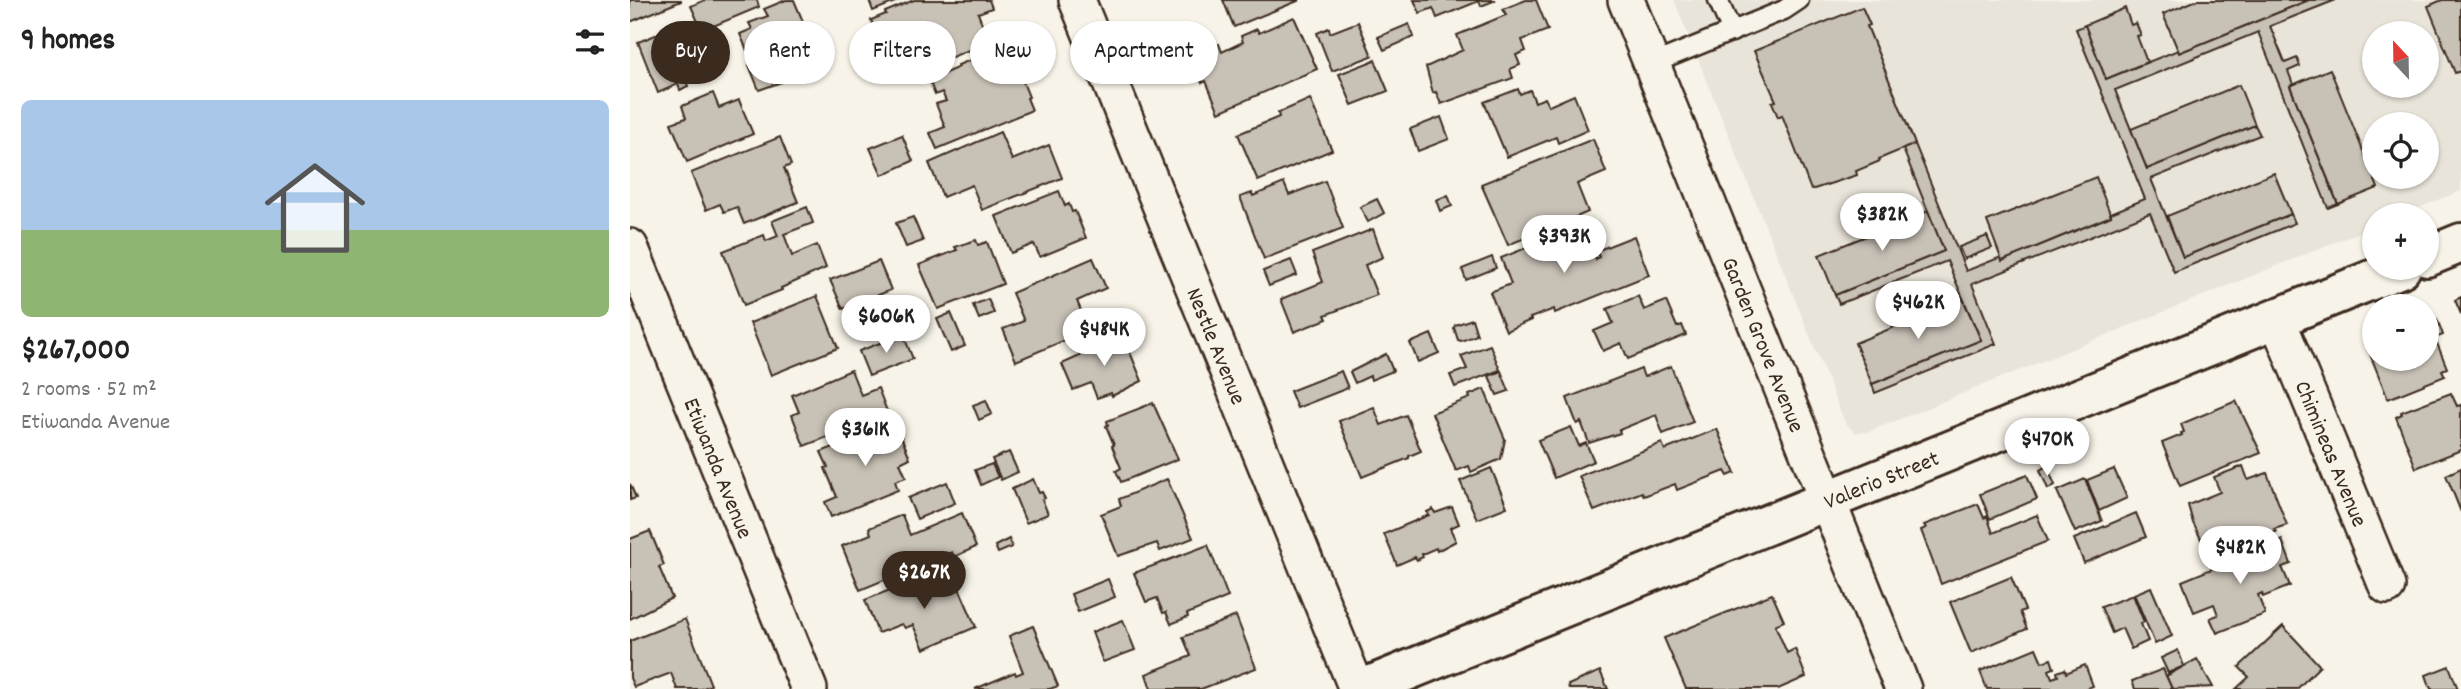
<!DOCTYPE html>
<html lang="en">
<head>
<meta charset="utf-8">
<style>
	:root { --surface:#fff; --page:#f6f6f6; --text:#222; --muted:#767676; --accent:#3b2a1e }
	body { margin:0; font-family:Dekko,sans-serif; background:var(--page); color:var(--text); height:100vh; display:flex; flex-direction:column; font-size:26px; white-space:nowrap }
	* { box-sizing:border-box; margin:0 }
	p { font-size:23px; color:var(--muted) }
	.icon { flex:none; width:38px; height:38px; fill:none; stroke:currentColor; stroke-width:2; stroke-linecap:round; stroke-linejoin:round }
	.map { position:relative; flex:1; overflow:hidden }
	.details { display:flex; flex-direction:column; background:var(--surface); width:630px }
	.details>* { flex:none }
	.guide { position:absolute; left:21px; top:21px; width:665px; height:63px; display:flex; gap:14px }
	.needle { width:46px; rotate:338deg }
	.buttons { position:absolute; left:1732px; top:21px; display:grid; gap:14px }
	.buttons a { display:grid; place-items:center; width:77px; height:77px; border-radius:50%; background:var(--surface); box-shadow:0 2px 5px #0004; font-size:35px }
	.price { position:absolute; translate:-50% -60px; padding:0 16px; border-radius:24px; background:#fff; color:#222; font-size:23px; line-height:46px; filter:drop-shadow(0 2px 4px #0008) }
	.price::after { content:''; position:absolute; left:50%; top:42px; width:21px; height:16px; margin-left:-10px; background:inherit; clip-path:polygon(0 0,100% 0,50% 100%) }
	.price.selected { background:var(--accent); color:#fff }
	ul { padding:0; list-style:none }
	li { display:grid; align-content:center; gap:14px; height:371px; padding:0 21px }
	li span { display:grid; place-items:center; height:217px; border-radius:10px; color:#555 }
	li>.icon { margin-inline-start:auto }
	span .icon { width:126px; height:126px; fill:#fffc; stroke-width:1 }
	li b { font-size:30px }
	h2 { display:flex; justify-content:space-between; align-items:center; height:84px; padding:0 21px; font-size:30px }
	.tag { padding:0 24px; border-radius:32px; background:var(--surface); box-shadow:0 2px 5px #0004; font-size:24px; line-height:63px }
	.tag.selected { background:var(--accent); color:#fff }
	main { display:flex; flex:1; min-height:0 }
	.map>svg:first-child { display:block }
	.built { fill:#e9e4d9; fill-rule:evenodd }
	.building { fill:#c8c1b6; stroke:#3b2a1e; stroke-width:2 }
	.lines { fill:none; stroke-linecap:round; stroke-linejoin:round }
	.service-casing { stroke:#3b2a1e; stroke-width:23 }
	.minor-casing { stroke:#3b2a1e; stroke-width:40 }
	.tertiary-casing { stroke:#3b2a1e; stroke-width:44 }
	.service { stroke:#f7f3e8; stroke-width:18 }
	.minor { stroke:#f7f3e8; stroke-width:35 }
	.tertiary { stroke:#f7f3e8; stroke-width:38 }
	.labels { text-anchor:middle; stroke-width:6; stroke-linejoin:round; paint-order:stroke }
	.street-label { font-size:23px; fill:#3b2a1e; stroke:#f7f3e8 }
</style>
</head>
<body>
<main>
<section class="details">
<h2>9 homes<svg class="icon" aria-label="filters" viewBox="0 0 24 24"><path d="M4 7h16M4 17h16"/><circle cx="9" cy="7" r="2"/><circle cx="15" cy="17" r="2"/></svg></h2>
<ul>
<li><span style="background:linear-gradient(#a9c7e8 60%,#8fb573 0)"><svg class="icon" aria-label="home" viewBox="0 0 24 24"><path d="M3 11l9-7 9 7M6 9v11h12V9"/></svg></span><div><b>$267,000</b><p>2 rooms · 52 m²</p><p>Etiwanda Avenue</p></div></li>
</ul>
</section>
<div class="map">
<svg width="1831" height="689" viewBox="0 0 1831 689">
	<rect width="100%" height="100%" fill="#f7f3e8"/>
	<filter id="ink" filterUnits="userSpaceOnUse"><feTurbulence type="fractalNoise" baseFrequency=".0143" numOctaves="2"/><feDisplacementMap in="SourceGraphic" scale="14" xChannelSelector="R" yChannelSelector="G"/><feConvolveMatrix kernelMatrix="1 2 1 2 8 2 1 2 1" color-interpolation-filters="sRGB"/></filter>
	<g filter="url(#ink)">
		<path class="built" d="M1044,0H1831V191L1770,215H1745V226L1238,432H1225L1215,423ZM1745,33H1797V86H1745ZM1745,124H1797V177H1745Z"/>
		<g class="building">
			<path d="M0,0H51V1L0,22Z"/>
			<path d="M75,0H127L129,7L76,29L92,67L56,81L58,86L50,90L48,84L28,93L8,42L53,24L55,29L69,24L61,6Z"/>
			<path d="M156,0H164L177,31L119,55L110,34L122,29L119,23L138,16L134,9Z"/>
			<path d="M239,0H270L243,11Z"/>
			<path d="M284,0H359L362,8L348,13L359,42L280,74L267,41L252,47L241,20L256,14L255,12Z"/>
			<path d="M593,0H670L604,27Z"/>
			<path d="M784,0H866L851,6L849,1L807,18L803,8L790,13Z"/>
			<path d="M896,0H906L918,30L892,40L896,51L886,55L890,65L880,69L883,78L811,104L806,92L803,93L796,67L833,50L827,35L876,15L873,9Z"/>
			<path d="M1567,0H1679L1549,53L1533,14Z"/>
			<path d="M1679,0H1706L1640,26L1655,63L1667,58L1670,66L1658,71L1663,84L1660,86L1708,204L1698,208L1628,32L1485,90L1517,169L1625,125L1630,135L1521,179L1553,257L1661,214L1665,223L1544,272L1520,213L1342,284L1366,344L1245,393L1242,384L1351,340L1317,261L1209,304L1205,295L1314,251L1273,149L1285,144L1336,271L1371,257L1372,261L1481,216V213L1515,199L1446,29L1455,25L1476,79L1548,50L1549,53Z"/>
			<path d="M1812,0H1831V71L1825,73L1798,6Z"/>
			<path d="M1232,7L1240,25L1237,26L1285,144L1249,159L1250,161L1226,171L1227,175L1181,190L1152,115L1148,117L1142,102L1146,101L1124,51Z"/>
			<path d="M1495,8L1501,25L1506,23L1511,35L1507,36L1517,62L1476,79L1455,25Z"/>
			<path d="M664,17L687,69L589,112L576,81L572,83L561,56L589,44L592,52L613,42L611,36L627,29L629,33Z"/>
			<path d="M728,22L742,56L702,71L687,33L699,28L700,33Z"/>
			<path d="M779,24L784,37L754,50L748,37Z"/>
			<path d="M179,41L181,44L188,41L195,57L188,59L191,68L129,90L119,65Z"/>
			<path d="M378,45L399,97L397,98L402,110L307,149L300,133L315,127L306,104L316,101L312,92L305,95L299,80L329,67L328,65Z"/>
			<path d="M745,60L758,91L722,105L709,74Z"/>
			<path d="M1700,69L1748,188L1708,204L1660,86Z"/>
			<path d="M1609,85L1625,125L1517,169L1501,129Z"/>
			<path d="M888,89L890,94L900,90L905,102L915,98L919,106L944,95L958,130L928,143L926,137L877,157L854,102Z"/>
			<path d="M83,93L89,108L109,100L123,134L57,162L41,123L56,118L52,106Z"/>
			<path d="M680,99L702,150L628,181L608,134L649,117L648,113Z"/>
			<path d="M811,117L819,139L788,151L780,129Z"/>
			<path d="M370,132L382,160L419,145L432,178L352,210L342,185L313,197L299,163Z"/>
			<path d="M272,135L283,161L252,175L240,148Z"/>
			<path d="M150,137L161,165L154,168L168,202L114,224L107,207L94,212L90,204L76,210L61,173Z"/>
			<path d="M963,139L976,172L947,184L958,212L944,218L945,221L939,223L938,220L878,245L851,184Z"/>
			<path d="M1644,173L1661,214L1553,257L1537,216Z"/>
			<path d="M1466,177L1481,216L1372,261L1357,221Z"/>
			<path d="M695,181L713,228L634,259L610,197L622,193L623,196L654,183L659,195Z"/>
			<path d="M429,191L435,206L439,204L442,212L445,211L456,238L410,257L404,244L381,253L366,216Z"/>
			<path d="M818,195L822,206L810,211L806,200Z"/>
			<path d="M747,199L754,213L738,222L730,207Z"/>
			<path d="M177,207L183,223L154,234L162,256L187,245L196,268L151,288L152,290L114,305L93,251L134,235L136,241L148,236L142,221Z"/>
			<path d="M1298,211L1314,251L1205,295L1189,255Z"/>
			<path d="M283,217L293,241L276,247L266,223Z"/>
			<path d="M953,225L955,229L960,231L966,244L962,249L966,259L969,257L966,251L1004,236L1019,275L925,313L924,309L900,318L901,320L876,331L860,292L881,284L871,258Z"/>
			<path d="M743,229L753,257L735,265L747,295L695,315L697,319L664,332L651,299L693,282L682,253Z"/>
			<path d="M1357,236L1362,248L1334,259L1329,247Z"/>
			<path d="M346,240L348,245L357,242L373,284L308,309L289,265L327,250L325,247Z"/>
			<path d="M862,257L866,268L836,280L832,269Z"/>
			<path d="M463,258L476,288L447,301L459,330L386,361L373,329L394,321L382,293Z"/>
			<path d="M661,260L667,275L639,286L633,271Z"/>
			<path d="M249,261L261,290L213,309L200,280Z"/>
			<path d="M187,296L208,348L141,375L120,323Z"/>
			<path d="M1008,296L1014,310L1036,301L1047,327L1052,325L1056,335L998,359L991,343L973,351L964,331L983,323L977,309Z"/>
			<path d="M1831,297V314L1825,300Z"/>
			<path d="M358,299L364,313L349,319L343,305Z"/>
			<path d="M1333,299L1351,340L1242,384L1225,343Z"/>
			<path d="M321,313L335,346L321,352L307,319Z"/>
			<path d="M842,319L847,335L831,341L828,340L824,328L825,325Z"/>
			<path d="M1807,319L1813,335L1805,338L1817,368L1812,370L1815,376L1758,399L1738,349L1745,346V359H1797V324Z"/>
			<path d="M273,334L283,359L239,376L229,351Z"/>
			<path d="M801,334L809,353L788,362L780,343Z"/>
			<path d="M487,335L492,347L497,345L512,381L482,396L481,393L467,398L461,383L443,390L432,364L450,356L448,351Z"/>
			<path d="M860,345L870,370L825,387L820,375L837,369L831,356Z"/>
			<path d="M756,354L763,371L741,380L740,376L725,383L720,372Z"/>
			<path d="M1041,366L1063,422L1033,434L1026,415L989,430L990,433L959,443L951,422L947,424L937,398L1011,369L1014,377Z"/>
			<path d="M221,370L231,395L248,388L258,414L174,446L162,415L169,412L162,395Z"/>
			<path d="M711,371L718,388L667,408L660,391Z"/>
			<path d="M871,371L879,391L867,395L859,376Z"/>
			<path d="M854,389L875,439L871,459L841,472L839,466L826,471L802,413L840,398L839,395Z"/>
			<path d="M1821,393L1827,406L1831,405V450L1786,468L1766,417L1772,414L1771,412Z"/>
			<path d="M356,400L362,414L349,420L343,405Z"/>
			<path d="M1606,401L1631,453L1550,486L1532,443L1552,435L1551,433L1554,432L1551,424Z"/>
			<path d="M523,403L548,459L491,482L486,471L491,468L482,446L484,445L476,426L478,425L477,421Z"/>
			<path d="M744,407L751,425L776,415L791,451L779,456V458L732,477L709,421Z"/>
			<path d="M265,422L280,458L270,463L276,477L265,481L268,490L201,517L195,502L207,497L195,468L198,467L191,452Z"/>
			<path d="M941,427L949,446L956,443L964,461L924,478L908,440Z"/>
			<path d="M1087,429L1105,473L1098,476L1095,471L1047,490L1045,484L1014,496L1012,492L964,511L949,476L1032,443L1035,450Z"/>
			<path d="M379,452L388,472L371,480L362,459Z"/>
			<path d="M362,464L368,477L351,485L345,470Z"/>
			<path d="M1417,466L1425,485L1418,489L1410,470Z"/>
			<path d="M1613,466L1618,480L1637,473L1657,525L1644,529L1646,532L1640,534L1639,531L1608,543L1609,546L1580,557L1572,538L1571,539L1563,523L1558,505L1590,492L1584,477Z"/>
			<path d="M861,468L877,507L847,519L830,481Z"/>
			<path d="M1831,468V512L1816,475Z"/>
			<path d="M1484,469L1497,498L1469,511L1457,480Z"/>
			<path d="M1397,475L1407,499L1360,519L1350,494Z"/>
			<path d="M403,479L409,493L412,492L415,498L412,499L418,514L396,523L382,489Z"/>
			<path d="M537,479L563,538L530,551L527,543L488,556L471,514L491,506L489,499Z"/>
			<path d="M1455,479L1472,521L1445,532L1427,491Z"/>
			<path d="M317,482L325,503L287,519L278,498Z"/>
			<path d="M0,484L6,498L0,500Z"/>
			<path d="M1348,504L1354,518L1357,516L1363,533L1407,515L1418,541L1311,584L1291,530L1296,528L1294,525Z"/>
			<path d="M822,507L829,524L820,528L826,541L807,551L806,548L792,554L793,557L787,560L785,557L767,565L754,534L799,515L797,512L803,509L805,513Z"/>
			<path d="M332,513L346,547L324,557L322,552L230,590L212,546L241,534L239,528L272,515L280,535Z"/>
			<path d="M1506,513L1516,537L1454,563L1444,539Z"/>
			<path d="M20,531L34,565L29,567L42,598L0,619V539Z"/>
			<path d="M379,539L382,547L368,553L365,546Z"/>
			<path d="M1652,540L1661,564L1652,567L1660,586L1633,597L1632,593L1628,595L1635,614L1587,633L1580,618L1588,615L1584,604L1564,612L1552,581Z"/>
			<path d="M578,545L598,597L557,614L558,617L541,624L536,612L533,613L527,598L516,602L504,573Z"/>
			<path d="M323,574L346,627L294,649L283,625L275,628L272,624L248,633L235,600L272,585L274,590L282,587L284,590Z"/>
			<path d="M1381,577L1395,610L1390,612L1397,629L1341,653L1320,602Z"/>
			<path d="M478,579L485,597L448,612L441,594Z"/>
			<path d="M1521,587L1542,636L1525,644L1504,594Z"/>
			<path d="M1142,594L1154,621L1145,625L1157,653L1165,649L1176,677L1148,689H1056L1034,638Z"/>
			<path d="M1503,595L1514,622L1511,624L1518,641L1501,649L1492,628L1482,633L1471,607Z"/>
			<path d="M606,616L626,668L571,689H521L516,674L561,656L553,637Z"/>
			<path d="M55,619L81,685L71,689H47L41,673L4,687L0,678V641Z"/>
			<path d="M493,620L505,650L473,662L462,632Z"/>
			<path d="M403,626L428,686L420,689H345L385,672L386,675L393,672L379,636Z"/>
			<path d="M1653,626L1690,666L1667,689H1606L1619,677L1609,667Z"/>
			<path d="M1406,648L1412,662L1421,659L1424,668L1419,670L1422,678L1428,676L1427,672L1435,669L1436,673L1455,665L1463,686L1455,689H1357L1350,671Z"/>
			<path d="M1548,650L1554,666L1538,673L1531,658Z"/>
			<path d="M1567,659L1583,687L1542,689L1536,676Z"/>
			<path d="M1819,666L1828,689H1801L1796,675Z"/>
			<path d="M1533,669L1542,689H1505L1502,681Z"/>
			<path d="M970,671L978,689H939L938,685Z"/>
		</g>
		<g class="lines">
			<defs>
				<g id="service">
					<path d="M1088,0L1102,32"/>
					<path d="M1022,64L1154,10L1169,0"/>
				</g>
				<g id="minor">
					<path id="s1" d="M447,0L727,689"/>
					<path id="s2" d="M996,0L1273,689"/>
					<path id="s3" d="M0,247L179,689"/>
					<path id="s4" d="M1647,319L1757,586"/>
				</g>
				<g id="tertiary">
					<path d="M1797,257L1831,243"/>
					<path id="s5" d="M732,689L1771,268"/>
				</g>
			</defs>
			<use href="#service" class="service-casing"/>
			<use href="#minor" class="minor-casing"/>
			<use href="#tertiary" class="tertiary-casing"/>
			<use href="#service" class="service"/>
			<use href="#minor" class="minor"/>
			<use href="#tertiary" class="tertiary"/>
		</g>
	</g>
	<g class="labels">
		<g class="street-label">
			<text dy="8" stroke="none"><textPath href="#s2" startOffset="371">Garden Grove Avenue</textPath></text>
			<text dy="8" stroke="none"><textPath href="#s1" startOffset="373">Nestle Avenue</textPath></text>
			<text dy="8" stroke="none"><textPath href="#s4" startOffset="145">Chimineas Avenue</textPath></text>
			<text dy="8" stroke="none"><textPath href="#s3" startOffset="238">Etiwanda Avenue</textPath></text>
			<text dy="8" stroke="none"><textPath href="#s5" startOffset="560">Valerio Street</textPath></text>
		</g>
	</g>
</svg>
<div class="buttons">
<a><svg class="needle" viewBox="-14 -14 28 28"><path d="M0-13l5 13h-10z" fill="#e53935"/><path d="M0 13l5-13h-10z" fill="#767676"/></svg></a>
<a><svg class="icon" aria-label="locate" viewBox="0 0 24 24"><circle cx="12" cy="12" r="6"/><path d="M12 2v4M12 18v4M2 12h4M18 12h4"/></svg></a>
<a>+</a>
<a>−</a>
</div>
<b class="price" style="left:1252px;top:253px">$382K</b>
<b class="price" style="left:934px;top:275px">$393K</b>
<b class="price" style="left:1288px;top:341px">$462K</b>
<b class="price" style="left:256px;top:355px">$606K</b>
<b class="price" style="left:474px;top:368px">$484K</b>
<b class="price" style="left:235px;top:468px">$361K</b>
<b class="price" style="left:1417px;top:478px">$470K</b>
<b class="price" style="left:1610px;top:586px">$482K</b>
<b class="price selected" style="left:294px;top:611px">$267K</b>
<div class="guide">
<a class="tag selected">Buy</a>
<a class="tag">Rent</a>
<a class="tag">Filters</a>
<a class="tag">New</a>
<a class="tag">Apartment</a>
</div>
</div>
</main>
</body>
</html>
